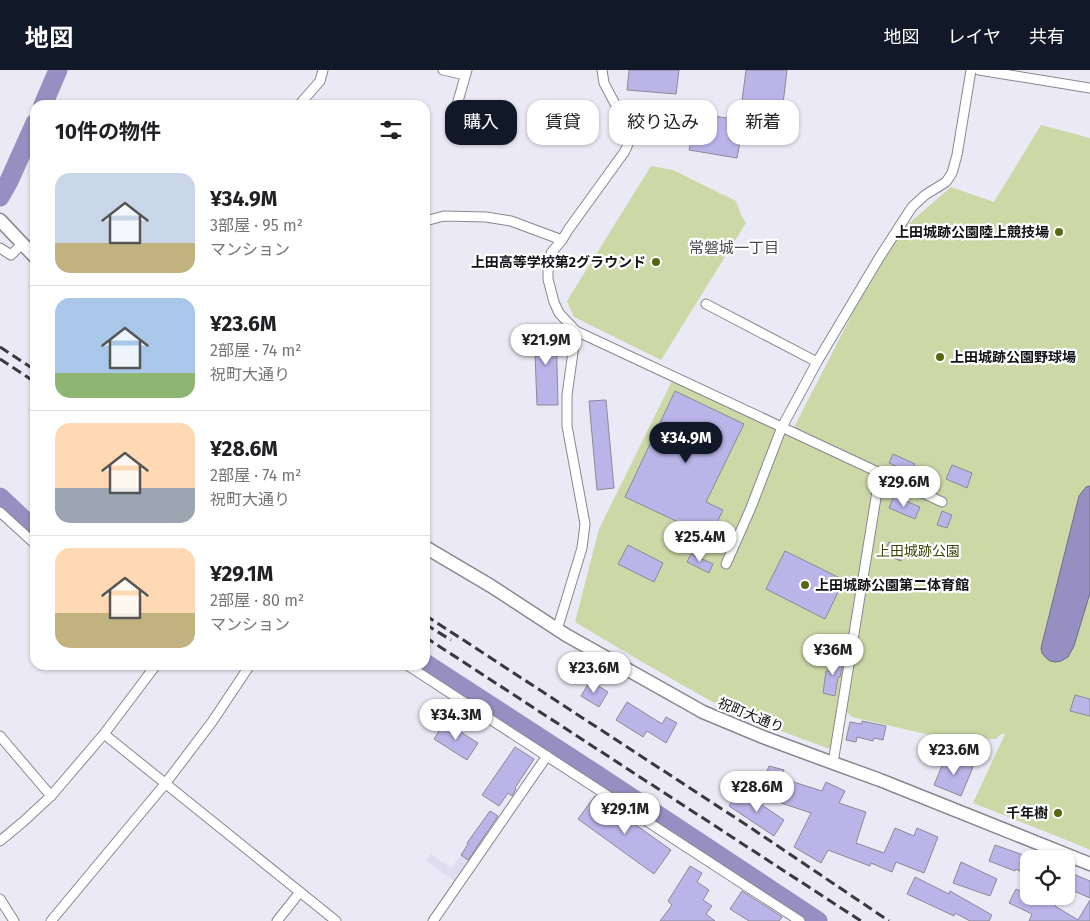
<!DOCTYPE html>
<html lang="ja">
<head>
<meta charset="utf-8">
<style>
	:root { --surface:#fff; --page:#f2f2f2; --text:#202124; --muted:#757577; --line:#e0e0e0; --accent:#111827 }
	body { margin:0; font-family:"Fira Sans","Noto Sans JP",sans-serif; background:var(--page); color:var(--text); height:100vh; display:flex; flex-direction:column; font-size:19px; white-space:nowrap }
	* { box-sizing:border-box; margin:0 }
	p { font-size:16px; color:var(--muted) }
	.icon { flex:none; width:28px; height:28px; fill:none; stroke:currentColor; stroke-width:2; stroke-linecap:round; stroke-linejoin:round }
	.map { position:relative; flex:1; overflow:hidden }
	.details { position:absolute; left:30px; top:30px; width:400px; height:570px; display:flex; flex-direction:column; background:var(--surface); border-radius:15px; box-shadow:0 1px 4px #0004 }
	.details>* { flex:none }
	.top-card { position:absolute; left:445px; top:30px; width:475px; height:45px; display:flex; gap:10px }
	.fabs { position:absolute; left:1020px; top:780px; display:grid; gap:10px }
	.fabs a { display:grid; place-items:center; width:55px; height:55px; border-radius:10px; background:var(--surface); box-shadow:0 1px 4px #0004; font-size:25px }
	.price { position:absolute; translate:-50% -42px; padding:0 11px; border-radius:18px; background:#fff; color:#222; font-size:16px; line-height:32px; filter:drop-shadow(0 1px 2px #0008) }
	.price::after { content:''; position:absolute; left:50%; top:30px; width:15px; height:11px; margin-left:-8px; background:inherit; clip-path:polygon(0 0,100% 0,50% 100%) }
	.price.selected { background:var(--accent); color:#fff }
	ul { padding:0; list-style:none }
	li { display:flex; align-items:center; gap:15px; height:125px; padding:0 25px }
	li+li { border-top:1px solid var(--line) }
	li span { display:grid; place-items:center; flex:none; width:140px; height:100px; border-radius:15px; color:#555 }
	li>.icon { margin-inline-start:auto }
	span .icon { width:60px; height:60px; fill:#fffc; stroke-width:1 }
	li b { font-size:21px }
	h2 { display:flex; justify-content:space-between; align-items:center; height:60px; padding:0 25px; font-size:21px }
	.tag { padding:0 18px; border-radius:15px; background:var(--surface); box-shadow:0 1px 4px #0004; font-size:18px; line-height:45px }
	.tag.selected { background:var(--accent); color:#fff }
	header { display:flex; align-items:center; gap:30px; box-sizing:border-box; height:70px; padding:0 25px; background:var(--accent); color:#fff }
	header strong { font-size:24px }
	nav { display:flex; gap:28px; margin-inline-start:auto; font-size:18px }
	.map>svg:first-child { display:block }
	.built { fill:#dfddf0 }
	.green { fill:#ccd9a7 }
	.water { fill:#978fc1; stroke:#6f6a8e }
	.lines { fill:none; stroke-linecap:round; stroke-linejoin:round }
	.river { stroke:#978fc1; stroke-width:19 }
	.building { fill:#bbb4e8; stroke:#8b8a95 }
	.street-casing { stroke:#888791; stroke-width:11 }
	.secondary-casing { stroke:#888791; stroke-width:15 }
	.street { stroke:#fff; stroke-width:9 }
	.secondary { stroke:#fff; stroke-width:12 }
	.rail { stroke:#39383e; stroke-width:3; stroke-dasharray:10 5; stroke-linecap:butt }
	.poi-dot { fill:#57670f; stroke:#fff; stroke-width:2 }
	.labels { text-anchor:middle; stroke-width:4.5; stroke-linejoin:round; paint-order:stroke }
	.poi-label { font-size:14px; font-weight:bold; fill:#121216; stroke:#fff; text-anchor:end }
	.park-label { font-size:14px; fill:#3a4506; stroke:#fff }
	.street-label { font-size:14px; fill:#121216; stroke:#fff }
	.neighbourhood-label { font-size:15px; fill:#4a4952; stroke:#fff }
</style>
</head>
<body>
<header>
<strong>地図</strong>
<nav><a>地図</a><a>レイヤ</a><a>共有</a></nav>
</header>
<div class="map">
<svg width="1090" height="851" viewBox="0 0 1090 851">
	<rect width="100%" height="100%" fill="#ebe9f5"/>
	<path class="built" d="M431,784L451,798L461,785L469,790L454,811L426,791Z"/>
	<g class="green">
		<path d="M1041,55L1090,68V780L1079,775L973,733L1005,664H1001L996,669L943,668L852,647L847,642V640L839,638L830,679L767,656L737,644L709,630L642,592L575,552L599,459L673,309L790,365L879,192L908,154L951,117L994,132Z"/>
		<path d="M651,96L673,100L736,131L741,145L746,153L661,290L574,247L567,231Z"/>
	</g>
	<path class="water" d="M1090,416V523L1074,576L1068,587L1061,591L1056,592L1050,591L1046,588L1042,583L1041,578L1079,426L1086,417Z"/>
	<g class="lines">
		<g class="river">
			<path d="M43,35L58,0"/>
			<path d="M0,127L9,111L35,53"/>
			<path d="M0,427L35,460"/>
			<path d="M425,593L596,704L818,851"/>
		</g>
	</g>
	<g class="building">
		<path d="M629,0H679L676,24L627,20Z"/>
		<path d="M746,0H787L781,51L740,46Z"/>
		<path d="M696,43L744,51L737,88L689,80Z"/>
		<path d="M556,258L558,335H537L534,259Z"/>
		<path d="M675,321L744,354L706,432L723,440L710,467L625,427Z"/>
		<path d="M606,330L614,418L597,420L589,331Z"/>
		<path d="M893,384L915,394L911,403L889,393Z"/>
		<path d="M952,395L972,403L967,418L946,409Z"/>
		<path d="M894,426L920,437L915,449L889,438Z"/>
		<path d="M942,441L952,445L947,458L937,455Z"/>
		<path d="M889,472L906,479L901,491L884,484Z"/>
		<path d="M628,475L663,493L654,512L618,494Z"/>
		<path d="M785,481L844,510L825,549L766,519Z"/>
		<path d="M691,484L713,494L709,503L687,492Z"/>
		<path d="M834,586L844,588L840,607H838L835,626L823,623L826,601H831Z"/>
		<path d="M590,611L608,622L599,637L581,626Z"/>
		<path d="M1075,625L1090,629V646L1070,641Z"/>
		<path d="M627,632L662,654L666,647L677,653L666,673L647,661L643,667L616,650Z"/>
		<path d="M862,651L886,656L883,670L874,668L873,671L857,667L856,672L846,670L850,652L862,654Z"/>
		<path d="M445,652L478,673L467,690L434,669Z"/>
		<path d="M515,677L534,689L515,718L516,719L512,726L508,723L499,736L482,725Z"/>
		<path d="M946,686L973,697L961,726L934,715Z"/>
		<path d="M769,696L784,700L781,708L822,721L826,712L845,721L839,733L866,742L856,773L884,783L895,758L914,766L917,758L938,767L924,803L896,792L892,802L871,793L870,796L828,780L821,793L794,777L811,743L781,733L784,725L758,717L761,706L765,707Z"/>
		<path d="M740,720L784,750L774,766L729,736Z"/>
		<path d="M595,726L671,780L654,804L578,749Z"/>
		<path d="M490,741L498,746L468,790L461,785L468,774L467,773Z"/>
		<path d="M995,775L1029,787V805L1015,799V801L989,791Z"/>
		<path d="M961,792L997,809L990,826L953,813Z"/>
		<path d="M690,796L702,803L697,812L709,820L703,830L712,836L706,844L715,851H660L672,835L668,831Z"/>
		<path d="M1073,804L1090,811V828L1067,818Z"/>
		<path d="M915,807L949,824L950,821L992,845L989,851H970L955,843L954,846L907,824Z"/>
		<path d="M1016,819L1029,825V826H1056L1054,833L1056,834L1055,836L1078,850L1090,830V851H1029L1032,844L1009,833Z"/>
		<path d="M742,821L782,847L779,851H749L730,839Z"/>
	</g>
	<g class="lines">
		<defs>
			<g id="street">
				<path d="M443,0L465,5"/>
				<path d="M602,0L604,13L630,62C628,73 628,79 620,88L568,160L562,170L551,183L548,201V209L554,232L559,243L576,261L942,432"/>
				<path d="M979,0L1090,18"/>
				<path d="M299,35L320,11L323,0"/>
				<path d="M456,38L467,0"/>
				<path d="M425,151L444,146L486,147L511,151L562,170"/>
				<path d="M0,178L11,185L22,174"/>
				<path d="M706,234L817,292"/>
				<path d="M0,442L35,474"/>
				<path d="M726,494L750,440L782,357L817,292L879,188L912,137L925,125L946,112L952,103L957,85L971,0"/>
				<path d="M557,560L582,478L585,454L567,356V325L576,261"/>
				<path d="M407,595L800,851"/>
				<path d="M104,664L336,851"/>
				<path d="M0,666L51,726"/>
				<path d="M833,693L880,403"/>
				<path d="M0,771L24,751L51,726L104,664L156,595"/>
				<path d="M0,829L14,851"/>
				<path d="M51,851L165,714L212,652L250,595"/>
				<path d="M277,851L300,822"/>
				<path d="M433,851L547,686"/>
			</g>
			<g id="secondary">
				<path d="M0,150L35,187"/>
				<path d="M425,477L491,516L566,565L703,642L763,667L833,693L880,710L1090,794"/>
			</g>
		</defs>
		<use href="#street" class="street-casing"/>
		<use href="#secondary" class="secondary-casing"/>
		<use href="#street" class="street"/>
		<use href="#secondary" class="secondary"/>
		<g class="rail">
			<path d="M0,277L35,300"/>
			<path d="M0,289L35,312"/>
			<path d="M425,545L748,756L889,851"/>
			<path d="M425,554L451,570"/>
			<path d="M425,567L861,851"/>
		</g>
	</g>
	<g class="poi-dot">
		<circle cx="1059" cy="162" r="5"/>
		<circle cx="656" cy="192" r="5"/>
		<circle cx="940" cy="287" r="5"/>
		<circle cx="805" cy="515" r="5"/>
		<circle cx="1058" cy="743" r="5"/>
	</g>
	<g class="labels">
		<g class="poi-label">
			<text x="1049" y="167">上田城跡公園陸上競技場</text>
			<text x="646" y="197">上田高等学校第2グラウンド</text>
			<text x="950" y="292" text-anchor="start">上田城跡公園野球場</text>
			<text x="815" y="520" text-anchor="start">上田城跡公園第二体育館</text>
			<text x="1048" y="748">千年樹</text>
		</g>
		<g class="park-label">
			<text x="918" y="486">上田城跡公園</text>
		</g>
		<g class="street-label">
			<text transform="translate(751 645) rotate(22)" y="5">祝町大通り</text>
		</g>
		<g class="neighbourhood-label">
			<text x="734" y="183">常磐城一丁目</text>
		</g>
	</g>
</svg>
<div class="fabs">
<a><svg class="icon" aria-label="locate" viewBox="0 0 24 24"><circle cx="12" cy="12" r="6"/><path d="M12 2v4M12 18v4M2 12h4M18 12h4"/></svg></a>
</div>
<b class="price" style="left:546px;top:296px">¥21.9M</b>
<b class="price selected" style="left:686px;top:394px">¥34.9M</b>
<b class="price" style="left:904px;top:438px">¥29.6M</b>
<b class="price" style="left:700px;top:493px">¥25.4M</b>
<b class="price" style="left:833px;top:606px">¥36M</b>
<b class="price" style="left:594px;top:624px">¥23.6M</b>
<b class="price" style="left:456px;top:671px">¥34.3M</b>
<b class="price" style="left:954px;top:706px">¥23.6M</b>
<b class="price" style="left:757px;top:743px">¥28.6M</b>
<b class="price" style="left:625px;top:765px">¥29.1M</b>
<div class="top-card">
<a class="tag selected">購入</a>
<a class="tag">賃貸</a>
<a class="tag">絞り込み</a>
<a class="tag">新着</a>
</div>
<section class="details">
<h2>10件の物件<svg class="icon" aria-label="filters" viewBox="0 0 24 24"><path d="M4 7h16M4 17h16"/><circle cx="9" cy="7" r="2"/><circle cx="15" cy="17" r="2"/></svg></h2>
<ul>
<li><span style="background:linear-gradient(#c9d6e8 70%,#c2b280 0)"><svg class="icon" aria-label="home" viewBox="0 0 24 24"><path d="M3 11l9-7 9 7M6 9v11h12V9"/></svg></span><div><b>¥34.9M</b><p>3部屋 · 95 m²</p><p>マンション</p></div></li>
<li><span style="background:linear-gradient(#a9c7e8 75%,#8fb573 0)"><svg class="icon" aria-label="home" viewBox="0 0 24 24"><path d="M3 11l9-7 9 7M6 9v11h12V9"/></svg></span><div><b>¥23.6M</b><p>2部屋 · 74 m²</p><p>祝町大通り</p></div></li>
<li><span style="background:linear-gradient(#ffd9b3 65%,#9aa5b1 0)"><svg class="icon" aria-label="home" viewBox="0 0 24 24"><path d="M3 11l9-7 9 7M6 9v11h12V9"/></svg></span><div><b>¥28.6M</b><p>2部屋 · 74 m²</p><p>祝町大通り</p></div></li>
<li><span style="background:linear-gradient(#ffd9b3 65%,#c2b280 0)"><svg class="icon" aria-label="home" viewBox="0 0 24 24"><path d="M3 11l9-7 9 7M6 9v11h12V9"/></svg></span><div><b>¥29.1M</b><p>2部屋 · 80 m²</p><p>マンション</p></div></li>
</ul>
</section>
</div>
</body>
</html>
